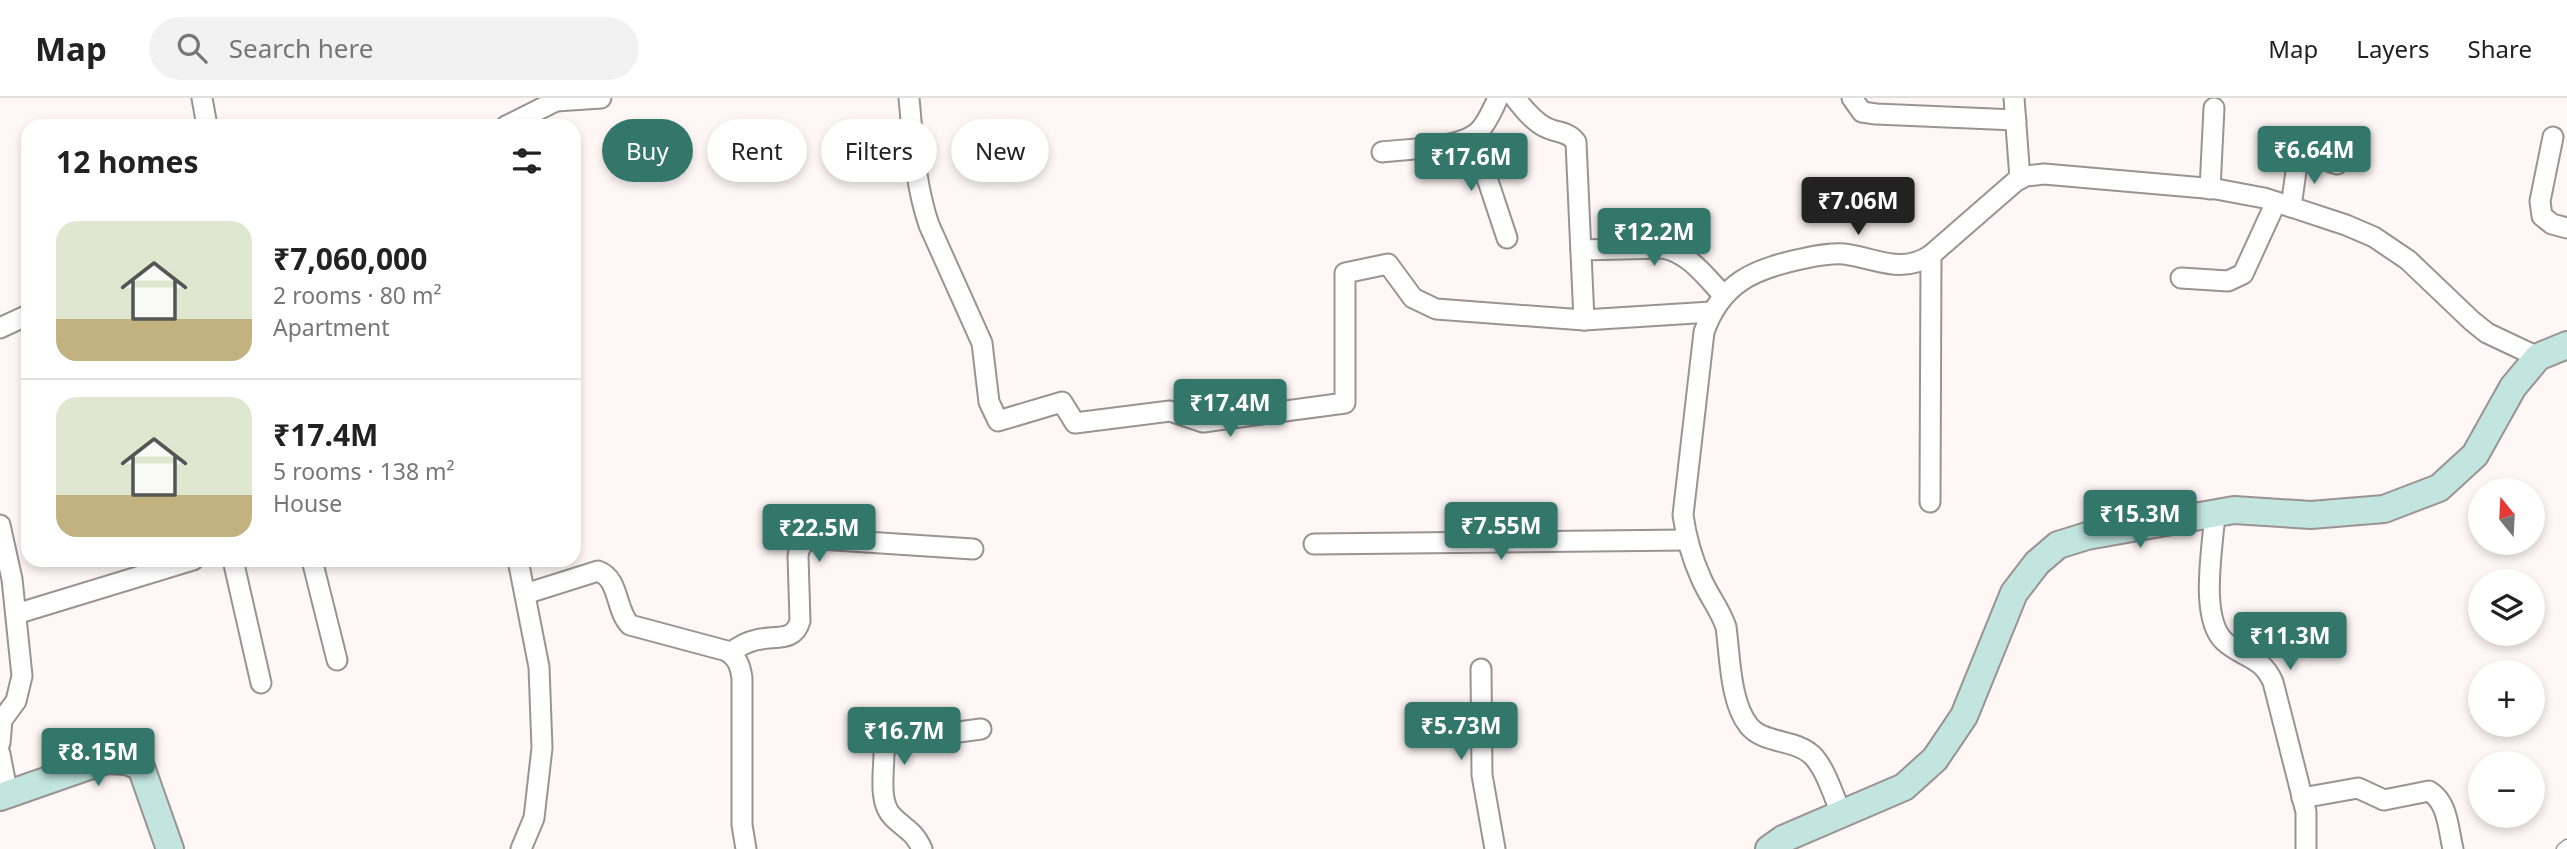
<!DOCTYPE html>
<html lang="en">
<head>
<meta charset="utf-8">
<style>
	:root { --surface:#fff; --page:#f2f2f2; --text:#222; --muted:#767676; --line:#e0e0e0; --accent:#33776b }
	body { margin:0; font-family:"Noto Sans",sans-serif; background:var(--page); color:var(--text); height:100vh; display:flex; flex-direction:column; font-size:26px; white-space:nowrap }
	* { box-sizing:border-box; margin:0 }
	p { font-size:23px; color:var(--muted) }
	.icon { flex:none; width:38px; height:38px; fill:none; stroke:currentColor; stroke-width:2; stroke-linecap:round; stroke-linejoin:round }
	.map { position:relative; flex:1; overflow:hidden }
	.drawer { position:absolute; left:21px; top:21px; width:560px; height:448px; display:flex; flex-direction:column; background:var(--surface); border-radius:21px; box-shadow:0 4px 10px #0003 }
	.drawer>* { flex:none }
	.banner { position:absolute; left:602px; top:21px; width:665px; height:63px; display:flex; gap:14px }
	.needle { width:46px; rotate:342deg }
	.buttons { position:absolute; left:2468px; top:380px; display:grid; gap:14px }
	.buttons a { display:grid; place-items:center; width:77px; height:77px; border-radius:50%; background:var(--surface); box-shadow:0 4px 10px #0003; font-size:35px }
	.price { position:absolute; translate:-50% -60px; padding:0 16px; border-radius:7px; background:var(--accent); color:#fff; font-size:23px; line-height:46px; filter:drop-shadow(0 2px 4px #0008) }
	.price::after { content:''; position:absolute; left:50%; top:42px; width:21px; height:16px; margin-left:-10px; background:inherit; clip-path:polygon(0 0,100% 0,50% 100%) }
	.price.current { background:#222; color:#fff }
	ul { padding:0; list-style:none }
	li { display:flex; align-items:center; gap:21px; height:175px; padding:0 35px }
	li+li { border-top:2px solid var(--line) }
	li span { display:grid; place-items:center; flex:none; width:196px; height:140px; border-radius:21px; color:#555 }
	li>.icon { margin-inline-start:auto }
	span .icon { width:84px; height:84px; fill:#fffc; stroke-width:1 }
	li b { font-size:30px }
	h2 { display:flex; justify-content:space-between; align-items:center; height:84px; padding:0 35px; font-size:30px }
	.tag { padding:0 24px; border-radius:32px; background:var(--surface); box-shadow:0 4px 10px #0003; font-size:24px; line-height:63px }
	.tag.current { background:var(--accent); color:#fff }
	header { display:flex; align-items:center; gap:42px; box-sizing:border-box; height:98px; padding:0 35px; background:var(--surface); border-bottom:2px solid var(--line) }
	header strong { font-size:33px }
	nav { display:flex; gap:38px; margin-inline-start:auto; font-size:24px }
	.search { width:490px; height:63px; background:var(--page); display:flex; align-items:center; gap:18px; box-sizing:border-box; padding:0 24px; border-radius:38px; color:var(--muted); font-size:26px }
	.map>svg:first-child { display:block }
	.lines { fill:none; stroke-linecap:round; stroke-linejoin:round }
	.lane-casing { stroke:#9a9392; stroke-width:13 }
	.street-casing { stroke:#9a9392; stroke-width:23 }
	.secondary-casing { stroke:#9a9392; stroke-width:30 }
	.lane { stroke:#fff; stroke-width:10 }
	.street { stroke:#fff; stroke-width:19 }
	.secondary { stroke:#c2e5df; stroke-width:26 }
</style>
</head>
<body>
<header>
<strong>Map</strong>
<div class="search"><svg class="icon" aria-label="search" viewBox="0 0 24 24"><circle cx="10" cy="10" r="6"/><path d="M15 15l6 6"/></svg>Search here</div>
<nav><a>Map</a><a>Layers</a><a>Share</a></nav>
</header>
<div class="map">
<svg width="2567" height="751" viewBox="0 0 2567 751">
	<rect width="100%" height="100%" fill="#fef7f6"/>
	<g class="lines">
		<defs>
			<path id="lane" d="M2562,751L2567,747"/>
			<g id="street">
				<path d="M202,0L207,28"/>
				<path d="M909,0C913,43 915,86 929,127L982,245L989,304L998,323L1062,304L1075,325L1170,313L1203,324L1345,305V175L1388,166L1413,200L1436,211L1584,222L1711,214"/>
				<path d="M1515,0C1523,10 1533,23 1545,29C1556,35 1568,33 1576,44L1584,222"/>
				<path d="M1852,0L1862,14L1876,16L2016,22"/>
				<path d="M2014,0L2020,81"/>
				<path d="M556,3L601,0"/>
				<path d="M506,28L556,3L557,0"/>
				<path d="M1473,38L1507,140"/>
				<path d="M2553,39L2540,103L2542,118L2552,126L2567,130"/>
				<path d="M1382,54C1406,51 1461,51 1479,33C1487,25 1493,11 1498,0"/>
				<path d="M2210,91L2214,10"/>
				<path d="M2291,109L2297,66C2306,52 2324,62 2337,66"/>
				<path d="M1581,152L1663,150C1689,155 1706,179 1724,198"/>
				<path d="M2181,180L2228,183L2243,176L2276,104"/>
				<path d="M0,230L28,217"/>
				<path d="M1930,404L1931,157"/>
				<path d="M2215,415C2213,448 2199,519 2224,543C2242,560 2261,557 2273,584L2306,714V751"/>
				<path d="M0,427L12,481L22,578L16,603L2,622L0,645"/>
				<path d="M1314,446L1687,442"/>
				<path d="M233,462L261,585"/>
				<path d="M312,462L337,562"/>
				<path d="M518,462L539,569L542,650L534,720L521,751"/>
				<path d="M525,496L598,473C620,481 615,512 630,527L727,553C738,561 740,567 742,580V727L746,751"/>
				<path d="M16,516L193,462"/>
				<path d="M730,555C738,549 746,544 756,542C774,537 794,545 800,523L798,458C800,444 806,442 820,441L973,451"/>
				<path d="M1481,571L1482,677L1495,751"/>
				<path d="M0,656L8,698"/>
				<path d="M2302,700L2358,690L2384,702L2429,693C2448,704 2448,730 2453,751"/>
				<path d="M1841,715C1833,697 1826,671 1812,657C1795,641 1764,646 1749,628C1730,605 1730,558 1726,529C1720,511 1708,497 1701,480C1692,460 1686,439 1683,417L1704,234C1721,185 1754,171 1801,161C1816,158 1829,155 1844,156C1876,160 1901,177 1931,157L2016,83L2026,78L2044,76L2216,91L2264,100L2346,127L2374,139L2408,162L2472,223L2487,235L2538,259"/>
				<path d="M922,751C914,733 906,732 893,719C878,705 884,674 884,655L886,648L899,642L981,631"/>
			</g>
			<g id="secondary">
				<path d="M0,699L106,662L127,663L141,669L170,751"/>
				<path d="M1769,751L1783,741L1904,689L1935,661L1964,618L2014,495L2037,465L2058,447L2087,438L2234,412L2311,417L2384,411L2439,390L2475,357L2513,289L2538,259L2567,247"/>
			</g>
		</defs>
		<use href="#lane" class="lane-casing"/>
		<use href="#street" class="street-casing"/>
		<use href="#secondary" class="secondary-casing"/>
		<use href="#lane" class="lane"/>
		<use href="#street" class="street"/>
		<use href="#secondary" class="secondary"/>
	</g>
</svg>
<div class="buttons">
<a><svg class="needle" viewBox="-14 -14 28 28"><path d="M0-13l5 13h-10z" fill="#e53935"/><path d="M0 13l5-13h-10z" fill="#767676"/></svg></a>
<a><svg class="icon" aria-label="layers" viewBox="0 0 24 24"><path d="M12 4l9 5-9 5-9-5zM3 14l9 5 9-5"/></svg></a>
<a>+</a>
<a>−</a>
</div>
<b class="price" style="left:2314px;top:88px">₹6.64M</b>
<b class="price" style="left:1471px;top:95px">₹17.6M</b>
<b class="price current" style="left:1858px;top:139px">₹7.06M</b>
<b class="price" style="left:1654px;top:170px">₹12.2M</b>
<b class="price" style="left:1230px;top:341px">₹17.4M</b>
<b class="price" style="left:2140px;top:452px">₹15.3M</b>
<b class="price" style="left:1501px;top:464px">₹7.55M</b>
<b class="price" style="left:819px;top:466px">₹22.5M</b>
<b class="price" style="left:2290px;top:574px">₹11.3M</b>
<b class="price" style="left:1461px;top:664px">₹5.73M</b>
<b class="price" style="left:904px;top:669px">₹16.7M</b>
<b class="price" style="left:98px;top:690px">₹8.15M</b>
<div class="banner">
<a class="tag current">Buy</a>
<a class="tag">Rent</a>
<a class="tag">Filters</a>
<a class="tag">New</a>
</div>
<section class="drawer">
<h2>12 homes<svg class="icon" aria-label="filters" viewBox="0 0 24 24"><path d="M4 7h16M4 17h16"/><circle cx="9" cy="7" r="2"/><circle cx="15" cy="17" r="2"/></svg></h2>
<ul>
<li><span style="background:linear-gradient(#dfe7d0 70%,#c2b280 0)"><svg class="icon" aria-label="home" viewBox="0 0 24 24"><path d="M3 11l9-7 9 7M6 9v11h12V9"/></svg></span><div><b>₹7,060,000</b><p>2 rooms · 80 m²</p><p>Apartment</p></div></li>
<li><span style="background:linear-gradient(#dfe7d0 70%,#c2b280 0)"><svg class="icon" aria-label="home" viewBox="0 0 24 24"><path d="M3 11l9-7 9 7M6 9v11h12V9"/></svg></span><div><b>₹17.4M</b><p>5 rooms · 138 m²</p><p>House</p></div></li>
</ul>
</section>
</div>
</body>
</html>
